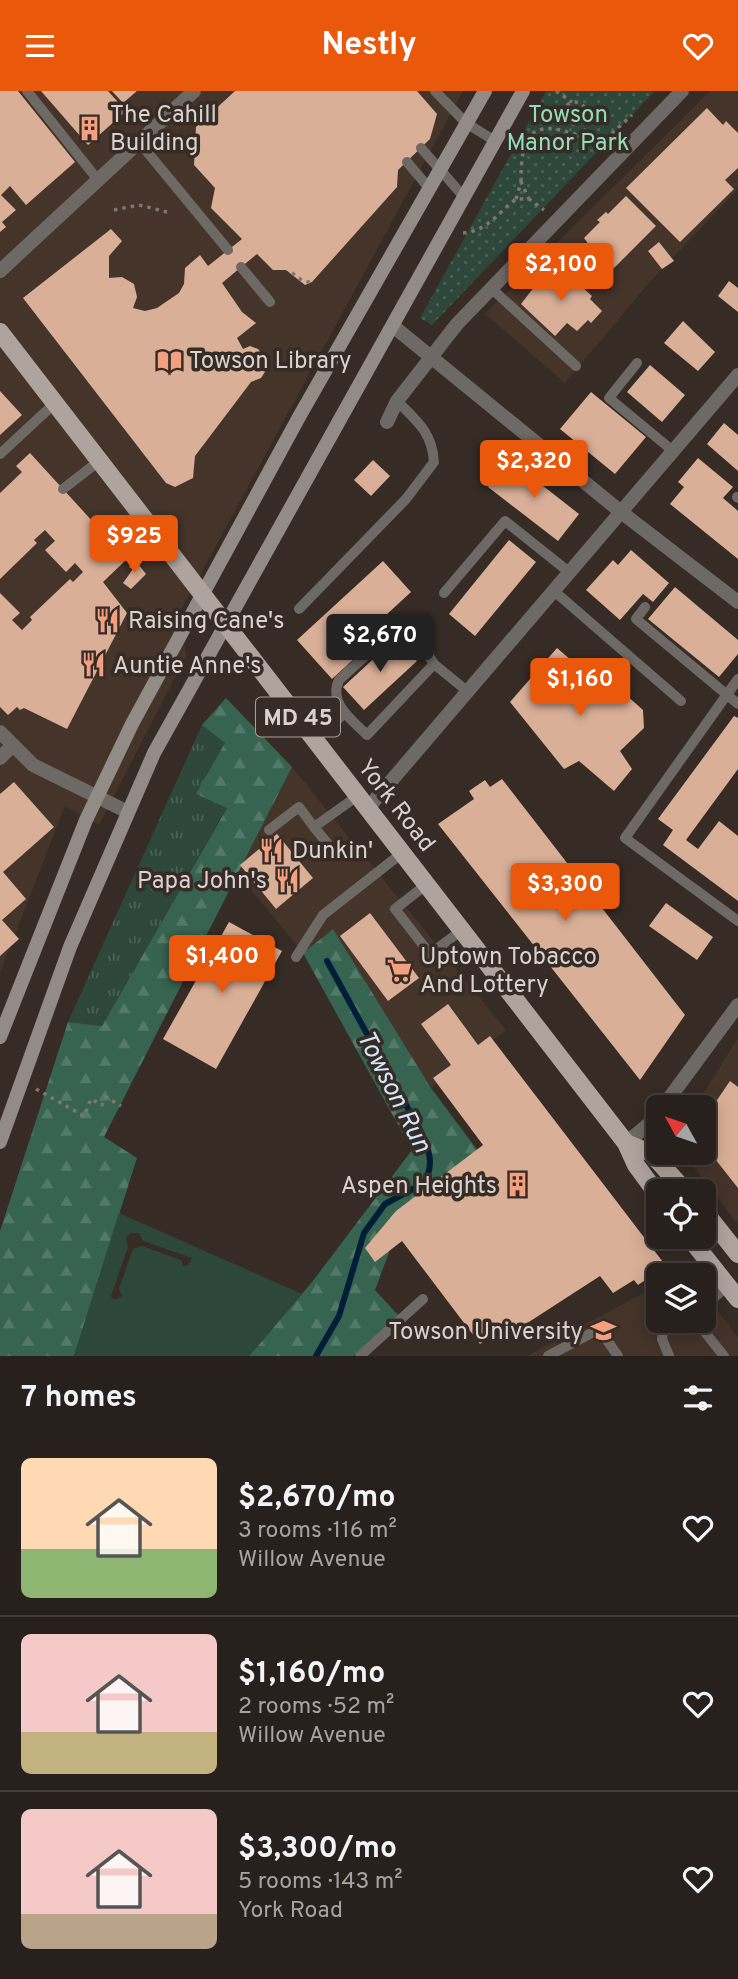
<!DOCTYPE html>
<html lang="en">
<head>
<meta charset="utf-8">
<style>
	:root { --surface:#28201c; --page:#342d29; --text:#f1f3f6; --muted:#a5a3a3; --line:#443e3b; --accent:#ea580c }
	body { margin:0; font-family:Overpass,sans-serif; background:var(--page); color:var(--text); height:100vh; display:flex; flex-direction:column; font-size:26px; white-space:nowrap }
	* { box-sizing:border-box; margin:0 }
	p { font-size:23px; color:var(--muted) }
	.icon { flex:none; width:38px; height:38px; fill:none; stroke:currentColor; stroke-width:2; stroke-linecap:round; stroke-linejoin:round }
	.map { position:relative; height:1265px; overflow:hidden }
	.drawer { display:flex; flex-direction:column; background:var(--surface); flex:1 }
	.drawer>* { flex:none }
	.needle { width:46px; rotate:310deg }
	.controls { position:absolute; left:646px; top:1004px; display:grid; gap:14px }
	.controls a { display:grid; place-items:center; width:70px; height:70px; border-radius:10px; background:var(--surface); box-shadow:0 4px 18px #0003,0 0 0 2px var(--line); font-size:35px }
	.price { position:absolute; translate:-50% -60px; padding:0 16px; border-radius:7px; background:var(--accent); color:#fff; font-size:23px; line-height:46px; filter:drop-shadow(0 2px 4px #0008) }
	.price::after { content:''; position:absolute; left:50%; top:42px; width:21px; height:16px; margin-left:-10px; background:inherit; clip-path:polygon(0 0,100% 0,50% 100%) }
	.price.on { background:#222; color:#fff }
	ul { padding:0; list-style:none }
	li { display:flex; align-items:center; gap:21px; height:175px; padding:0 21px }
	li+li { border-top:2px solid var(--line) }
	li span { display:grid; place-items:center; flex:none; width:196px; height:140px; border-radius:10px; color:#555 }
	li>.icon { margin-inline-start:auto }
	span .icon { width:84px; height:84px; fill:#fffc; stroke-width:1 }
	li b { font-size:30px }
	h2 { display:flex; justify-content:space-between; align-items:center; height:84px; padding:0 21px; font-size:30px }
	header { display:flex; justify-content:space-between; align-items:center; height:91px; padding:0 21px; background:var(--accent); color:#fff; font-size:32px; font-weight:700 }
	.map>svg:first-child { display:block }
	.built { fill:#44342a }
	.grass { fill:url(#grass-tufts) }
	.forest { fill:url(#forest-firs) }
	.park { fill:url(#park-dots) }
	.pitch { fill:#2e473b; fill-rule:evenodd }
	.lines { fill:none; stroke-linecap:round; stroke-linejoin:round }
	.stream { stroke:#001e38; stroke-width:6 }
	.building { fill:#daaf97 }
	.path { stroke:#7e756f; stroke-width:3.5; stroke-dasharray:3.5 5; stroke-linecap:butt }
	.service { stroke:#6f6966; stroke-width:10 }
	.minor { stroke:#6f6966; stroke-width:14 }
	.tertiary { stroke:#6f6966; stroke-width:14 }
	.secondary { stroke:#938b85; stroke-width:14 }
	.primary { stroke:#afa49d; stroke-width:18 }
	.labels { text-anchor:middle; stroke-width:7; stroke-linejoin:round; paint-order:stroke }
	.shield { fill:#362b25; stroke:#a8a09b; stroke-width:2 }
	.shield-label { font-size:23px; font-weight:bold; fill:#d9d2ce }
	.poi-label { font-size:24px; fill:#d9d2ce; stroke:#362b25; text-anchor:start }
	.park-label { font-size:24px; fill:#92deba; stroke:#362b25 }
	.street-label { font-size:24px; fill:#d9d2ce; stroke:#362b25 }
	.water-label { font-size:26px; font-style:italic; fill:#d1e7fb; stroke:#362b25 }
</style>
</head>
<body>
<header><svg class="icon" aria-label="menu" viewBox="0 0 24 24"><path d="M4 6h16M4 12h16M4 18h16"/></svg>Nestly<svg class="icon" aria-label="heart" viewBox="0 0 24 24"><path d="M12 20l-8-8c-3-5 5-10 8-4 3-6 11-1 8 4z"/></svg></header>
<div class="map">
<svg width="738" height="1265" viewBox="0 0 738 1265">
	<defs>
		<pattern id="grass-tufts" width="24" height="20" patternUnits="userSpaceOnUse" patternTransform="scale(1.75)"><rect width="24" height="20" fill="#2e473b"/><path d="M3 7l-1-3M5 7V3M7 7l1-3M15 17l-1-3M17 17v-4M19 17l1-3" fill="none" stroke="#4c6156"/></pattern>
		<pattern id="forest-firs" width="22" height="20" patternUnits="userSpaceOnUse" patternTransform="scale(1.75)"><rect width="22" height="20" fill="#376450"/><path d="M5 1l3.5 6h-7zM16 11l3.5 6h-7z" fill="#537968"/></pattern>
		<pattern id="park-dots" width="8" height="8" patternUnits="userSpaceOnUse" patternTransform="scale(1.75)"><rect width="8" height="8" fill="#2e473b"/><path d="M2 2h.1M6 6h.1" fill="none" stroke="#4c6156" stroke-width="1.8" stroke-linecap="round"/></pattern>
	</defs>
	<rect width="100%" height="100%" fill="#362b25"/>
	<g class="built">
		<path d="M0,0H463L180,521L186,565L99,734L65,715L0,882Z"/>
		<path d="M710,0H738V98L648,193L565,292L485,223Z"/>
		<path d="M292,676L506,939L431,997L333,838L303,862L238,783Z"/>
		<path d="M738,947V1133L683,1062H704V1017H694Z"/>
		<path d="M658,1194V1230H704V1201L738,1247V1265H527Z"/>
	</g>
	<path class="grass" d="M202,634L226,651L227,716L102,935L68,931Z"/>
	<g class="forest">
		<path d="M226,607L292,676L104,1046L137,1067L74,1265H0V1140L68,931L102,935L227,717L196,703L225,652L202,634Z"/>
		<path d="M333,838L431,997L478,1060L406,1116L375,1199L398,1224L353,1265H249L312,1191L412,1059L303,862Z"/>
	</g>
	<path class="park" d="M546,0H655L432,234L420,227Z"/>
	<path class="pitch" d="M119,1122L302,1203L249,1265H74ZM131,1142H139L143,1150L192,1167L189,1174L184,1175L181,1169L142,1155L133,1158L119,1198L122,1205L114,1209L111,1205L128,1156L126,1147Z"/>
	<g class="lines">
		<path class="stream" d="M316,1265L339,1225L364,1142L385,1113L424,1092C434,1074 430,1061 422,1043L327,870"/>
	</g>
	<g class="building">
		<path d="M0,0H18L75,71L26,114L10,95L1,104L16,119L2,131L6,136L0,141Z"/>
		<path d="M41,0H108L126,20L88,54Z"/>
		<path d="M112,0H137L123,12Z"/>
		<path d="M235,0H417L437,23L430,48L398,79L397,96L312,191L305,194L286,179H273L257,163L222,192L242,221L256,232L237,247L243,258L250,255L258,258L270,273L261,287L251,291L195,365L193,387L175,396L166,392L23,207L111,138L122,150L109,165V187L122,186L134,193L137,206L133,217L145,220L157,217L179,202L184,193L185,177L200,164L208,175L242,148L211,117L215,97L194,74L196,36Z"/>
		<path d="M707,17L723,34L726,30L738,42V77L725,89L734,98L680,151L626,97Z"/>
		<path d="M626,105L656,135L614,177L590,161L593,159L584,147L600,131L597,129L606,121L608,123Z"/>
		<path d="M659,151L674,170L662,178L648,160Z"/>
		<path d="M559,175L592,205L590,208L602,220L591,232L588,229L577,240L567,232L555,245L521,213L541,187L545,190Z"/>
		<path d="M729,190L738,197V221L718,205Z"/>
		<path d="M683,230L715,261L698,280L664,252Z"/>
		<path d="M650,274L685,304L662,331L627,301Z"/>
		<path d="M0,300L22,324L0,344Z"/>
		<path d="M591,301L646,346L615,383L560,338Z"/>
		<path d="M724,332L738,344V380L707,353Z"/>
		<path d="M30,362L127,468L103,491L127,522L67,638L24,617L20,619L17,616L8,624L0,616V502L20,522L12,529L22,539L32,529L30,526L70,488L73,491L83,481L75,472L66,481L45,459L55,450L45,439L34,449L37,452L0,488V402L22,381L16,375Z"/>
		<path d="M698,367L733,396L723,407L738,420V468L670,413L684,396L678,391Z"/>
		<path d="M373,369L390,385L371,405L354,389Z"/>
		<path d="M510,369L579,423L558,450L488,396Z"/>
		<path d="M509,449L536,471L475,545L449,523Z"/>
		<path d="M631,459L669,492L653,511L643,503L620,529L586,499L613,469L618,474Z"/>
		<path d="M135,469L146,483L131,498L123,492L133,478L129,476Z"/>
		<path d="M383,470L411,501L385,525L392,533L332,588L297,549Z"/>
		<path d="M675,496L738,549V563L719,586L648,528Z"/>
		<path d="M396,547L417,570L364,619L343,596Z"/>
		<path d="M557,557L601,595L608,588L643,619L644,637L620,660L632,678L614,700L579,670L564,678L510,611Z"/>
		<path d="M734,625L738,627V678L686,749L698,758L719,730L738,745V810L663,754L673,739L658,728Z"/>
		<path d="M502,688L685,924L640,989L438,733L474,708L469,700L485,689L490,696Z"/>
		<path d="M14,691L54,736L3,781L26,808L2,829L19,848L0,865V703Z"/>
		<path d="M277,743L313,787L276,818L240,774Z"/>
		<path d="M666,812L713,846L697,869L649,835Z"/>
		<path d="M370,822L419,887L388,910L340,845Z"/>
		<path d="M229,831L282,860L216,978L163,948Z"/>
		<path d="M448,913L478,954L490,945L666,1175L638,1194L634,1189L613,1202L600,1185L498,1251L493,1244L480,1253L402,1150L375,1171L365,1157L396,1120L483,1054L433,987L451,974L421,933Z"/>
		<path d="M730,990L738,996V1097L704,1054V1028Z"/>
	</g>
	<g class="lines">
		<g class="path">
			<path d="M556,0L572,11"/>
			<circle cx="575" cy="22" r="11"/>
			<path d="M521,91C520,24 546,32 597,51L608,46L632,24"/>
			<path d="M516,108L521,91L529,108"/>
			<path d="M114,119L139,114L167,121"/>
			<path d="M463,142C487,140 498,122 516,108H529L544,119"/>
			<path d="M292,182L303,190L314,192"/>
			<path d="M36,998L84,1025L91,1008L102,1014L106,1006L121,1015"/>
		</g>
		<g class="service">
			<path d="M27,0L98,89"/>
			<path d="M435,0L466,32L495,50"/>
			<path d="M139,51L228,159"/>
			<path d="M421,57L464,106"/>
			<path d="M407,71L429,97"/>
			<path d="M241,176L270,211"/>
			<path d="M491,197L576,275"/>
			<path d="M637,272L609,307L673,360"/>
			<path d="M0,363L55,312"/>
			<path d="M63,398L99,370"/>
			<path d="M737,406L738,407"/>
			<path d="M554,500L681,610"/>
			<path d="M444,502L505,430L569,481"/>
			<path d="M645,516L636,528L738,613"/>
			<path d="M299,518L406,408L434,371C432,341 417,330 397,310"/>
			<path d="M434,573L367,644C352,629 328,612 339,589L395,538H405L418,548L434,573L467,600"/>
			<path d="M738,588L625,747L738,830"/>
			<path d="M315,648L345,622"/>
			<path d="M314,736L327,752"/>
			<path d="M269,739L299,716L314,736L359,704"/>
			<path d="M427,793L395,818L430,863L462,839"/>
			<path d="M296,866L323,824L402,762"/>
			<path d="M704,1215L728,1195"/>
			<path d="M696,1230L724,1265"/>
			<path d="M360,1265L423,1208"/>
			<path d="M548,1265L599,1238L618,1265"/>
			<path d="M669,1265L662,1248L664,1236L670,1230"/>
		</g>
		<g class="minor">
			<path d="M393,235L621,421L738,511"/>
			<path d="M387,331L397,310L457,233L682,0"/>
			<path d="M0,641L33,674L128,721"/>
			<path d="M0,667L12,655"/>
			<path d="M368,717L738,284"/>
			<path d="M662,1017L738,914"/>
			<path d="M626,1052L649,1033L658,1022"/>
		</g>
		<path class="tertiary" d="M0,180L194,0"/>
		<g class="secondary">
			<path d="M0,946L86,729L132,633L299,326L485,0"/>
			<path d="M0,1051L70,856L154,662L523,0"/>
		</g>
		<g class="primary">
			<path d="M0,241L626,1052L636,1074L658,1104"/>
			<path d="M626,1052L651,1062L686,1101"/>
			<path d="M704,1120L738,1163"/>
			<path d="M689,1146L738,1208"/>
		</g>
	</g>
	<defs>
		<symbol id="building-bare" viewBox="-9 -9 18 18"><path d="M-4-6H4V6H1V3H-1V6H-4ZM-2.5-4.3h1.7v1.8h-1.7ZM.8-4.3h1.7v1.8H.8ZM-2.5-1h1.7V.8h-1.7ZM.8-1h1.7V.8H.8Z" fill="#f2a080" stroke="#362b25" stroke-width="2.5" paint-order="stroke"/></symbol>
		<symbol id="library-bare" viewBox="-9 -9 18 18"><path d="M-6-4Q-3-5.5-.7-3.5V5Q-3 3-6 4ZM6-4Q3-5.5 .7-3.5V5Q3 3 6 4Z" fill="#f2a080" stroke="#362b25" stroke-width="2.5" paint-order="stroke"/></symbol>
		<symbol id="restaurant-bare" viewBox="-9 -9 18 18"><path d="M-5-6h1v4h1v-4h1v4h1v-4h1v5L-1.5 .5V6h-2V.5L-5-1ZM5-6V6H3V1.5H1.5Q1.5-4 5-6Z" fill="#f2a080" stroke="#362b25" stroke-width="2.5" paint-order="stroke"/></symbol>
		<symbol id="supermarket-bare" viewBox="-9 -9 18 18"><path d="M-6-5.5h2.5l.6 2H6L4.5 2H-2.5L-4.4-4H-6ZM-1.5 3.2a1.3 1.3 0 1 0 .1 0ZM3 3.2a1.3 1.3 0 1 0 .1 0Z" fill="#f2a080" stroke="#362b25" stroke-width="2.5" paint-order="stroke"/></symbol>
		<symbol id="university-bare" viewBox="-9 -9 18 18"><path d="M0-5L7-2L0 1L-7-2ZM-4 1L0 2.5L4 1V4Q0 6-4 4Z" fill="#f2a080" stroke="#362b25" stroke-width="2.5" paint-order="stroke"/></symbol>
	</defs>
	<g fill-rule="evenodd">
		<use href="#building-bare" x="72" y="20" width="35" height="35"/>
		<use href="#library-bare" x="152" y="252" width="35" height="35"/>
		<use href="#restaurant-bare" x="90" y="512" width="35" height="35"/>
		<use href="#restaurant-bare" x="76" y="556" width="35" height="35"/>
		<use href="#restaurant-bare" x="254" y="742" width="35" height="35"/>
		<use href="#restaurant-bare" x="270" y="772" width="35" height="35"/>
		<use href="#supermarket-bare" x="382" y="862" width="35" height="35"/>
		<use href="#building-bare" x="500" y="1076" width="35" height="35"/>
		<use href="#university-bare" x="586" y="1222" width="35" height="35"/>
	</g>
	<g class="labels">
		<rect class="shield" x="256" y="606.5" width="84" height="39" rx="5"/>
		<g class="shield-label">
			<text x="298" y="634">MD 45</text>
		</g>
		<g class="poi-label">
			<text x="110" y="31">The Cahill<tspan x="110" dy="28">Building</tspan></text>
			<text x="189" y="277">Towson Library</text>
			<text x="128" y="537">Raising Cane's</text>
			<text x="113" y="582">Auntie Anne's</text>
			<text x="292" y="767">Dunkin'</text>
			<text x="267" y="797" text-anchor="end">Papa John's</text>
			<text x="420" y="873">Uptown Tobacco<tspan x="420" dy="28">And Lottery</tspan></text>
			<text x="497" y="1102" text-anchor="end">Aspen Heights</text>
			<text x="583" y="1248" text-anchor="end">Towson University</text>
		</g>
		<g class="park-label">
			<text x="568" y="31">Towson<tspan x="568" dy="28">Manor Park</tspan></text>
		</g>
		<g class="street-label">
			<text transform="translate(397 714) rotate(52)" y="8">York Road</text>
		</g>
		<g class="water-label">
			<text transform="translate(395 1000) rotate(63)" y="9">Towson Run</text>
		</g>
	</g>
</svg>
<div class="controls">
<a><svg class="needle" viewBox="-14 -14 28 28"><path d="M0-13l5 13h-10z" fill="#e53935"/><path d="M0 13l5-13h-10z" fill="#a5a3a3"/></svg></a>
<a><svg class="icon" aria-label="locate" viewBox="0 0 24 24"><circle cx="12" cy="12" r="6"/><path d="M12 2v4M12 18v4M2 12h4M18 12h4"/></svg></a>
<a><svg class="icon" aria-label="layers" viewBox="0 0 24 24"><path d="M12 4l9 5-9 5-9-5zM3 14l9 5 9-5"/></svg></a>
</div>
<b class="price" style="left:561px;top:212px">$2,100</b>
<b class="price" style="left:534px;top:409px">$2,320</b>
<b class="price" style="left:134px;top:484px">$925</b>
<b class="price on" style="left:380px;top:583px">$2,670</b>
<b class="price" style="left:580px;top:627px">$1,160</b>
<b class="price" style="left:565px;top:832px">$3,300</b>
<b class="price" style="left:222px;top:904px">$1,400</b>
</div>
<section class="drawer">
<h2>7 homes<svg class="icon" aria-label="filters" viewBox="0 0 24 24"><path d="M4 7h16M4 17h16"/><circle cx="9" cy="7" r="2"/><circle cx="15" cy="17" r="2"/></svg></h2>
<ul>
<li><span style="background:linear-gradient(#ffd9b3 65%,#8fb573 0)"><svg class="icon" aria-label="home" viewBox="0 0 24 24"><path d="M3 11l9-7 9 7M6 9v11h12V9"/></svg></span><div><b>$2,670/mo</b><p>3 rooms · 116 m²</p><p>Willow Avenue</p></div><svg class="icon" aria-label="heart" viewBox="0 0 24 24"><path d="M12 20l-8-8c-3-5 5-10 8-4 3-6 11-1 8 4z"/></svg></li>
<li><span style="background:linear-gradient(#f6c9c9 70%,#c2b280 0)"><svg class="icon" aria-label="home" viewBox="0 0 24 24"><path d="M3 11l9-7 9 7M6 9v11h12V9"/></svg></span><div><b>$1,160/mo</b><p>2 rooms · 52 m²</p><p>Willow Avenue</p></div><svg class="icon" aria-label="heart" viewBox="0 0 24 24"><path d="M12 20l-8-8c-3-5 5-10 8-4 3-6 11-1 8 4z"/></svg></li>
<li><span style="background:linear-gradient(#f6c9c9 75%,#b9a48a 0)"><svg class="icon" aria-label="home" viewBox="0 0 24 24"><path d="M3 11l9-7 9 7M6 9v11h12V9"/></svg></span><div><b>$3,300/mo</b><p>5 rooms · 143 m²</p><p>York Road</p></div><svg class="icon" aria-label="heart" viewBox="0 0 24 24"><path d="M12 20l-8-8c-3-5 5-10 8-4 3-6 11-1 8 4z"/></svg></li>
</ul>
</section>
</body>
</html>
